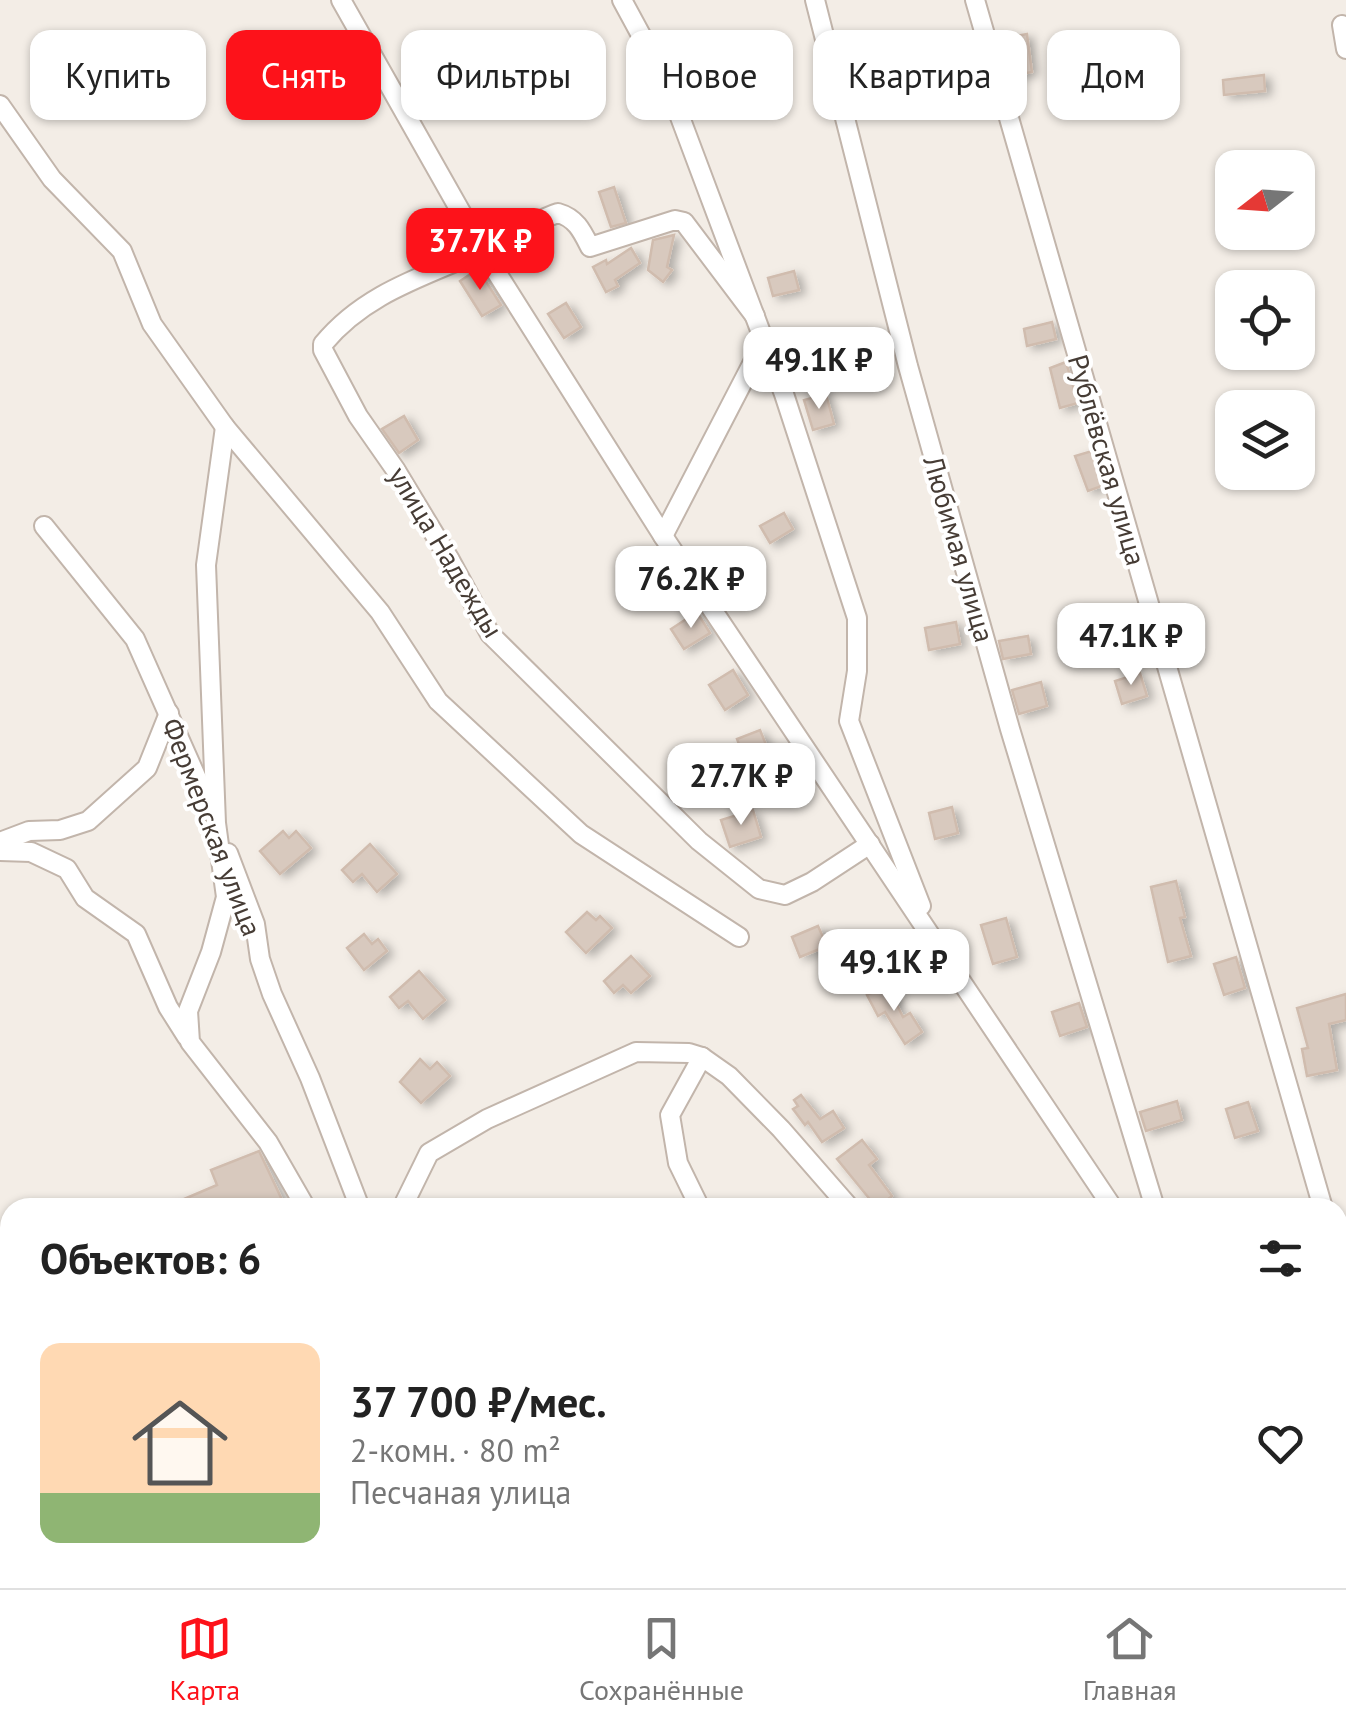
<!DOCTYPE html>
<html lang="ru">
<head>
<meta charset="utf-8">
<style>
	:root { --surface:#fff; --page:#f2f2f2; --text:#222; --muted:#767676; --line:#e0e0e0; --accent:#fd121a }
	body { margin:0; font-family:"PT Sans",sans-serif; background:var(--page); color:var(--text); height:100vh; display:flex; flex-direction:column; font-size:38px; white-space:nowrap }
	* { box-sizing:border-box; margin:0 }
	p { font-size:32px; color:var(--muted) }
	.icon { flex:none; width:55px; height:55px; fill:none; stroke:currentColor; stroke-width:2; stroke-linecap:round; stroke-linejoin:round }
	.map { position:relative; flex:1; overflow:hidden }
	.drawer { position:absolute; left:0px; top:1198px; width:1348px; height:392px; display:flex; flex-direction:column; background:var(--surface); border-radius:30px 30px 0 0; box-shadow:0 2px 8px #0004 }
	.drawer>* { flex:none }
	.guide { position:absolute; left:30px; top:30px; width:1288px; height:90px; display:flex; gap:20px }
	.needle { width:65px; rotate:253deg }
	.controls { position:absolute; left:1215px; top:150px; display:grid; gap:20px }
	.controls a { display:grid; place-items:center; width:100px; height:100px; border-radius:20px; background:var(--surface); box-shadow:0 2px 8px #0004; font-size:50px }
	.price { position:absolute; translate:-50% -85px; padding:0 22px; border-radius:20px; background:#fff; color:#222; font-size:32px; line-height:65px; filter:drop-shadow(0 2px 5px #0008) }
	.price::after { content:''; position:absolute; left:50%; top:60px; width:30px; height:22px; margin-left:-15px; background:inherit; clip-path:polygon(0 0,100% 0,50% 100%) }
	.price.active { background:var(--accent); color:#fff }
	ul { padding:0; list-style:none }
	li { display:flex; align-items:center; gap:30px; height:250px; padding:0 40px }
	li+li { border-top:2px solid var(--line) }
	li span { display:grid; place-items:center; flex:none; width:280px; height:200px; border-radius:20px; color:#555 }
	li>.icon { margin-inline-start:auto }
	span .icon { width:120px; height:120px; fill:#fffc; stroke-width:1 }
	li b { font-size:42px }
	h2 { display:flex; justify-content:space-between; align-items:center; height:120px; padding:0 40px; font-size:42px }
	.chip { padding:0 35px; border-radius:20px; background:var(--surface); box-shadow:0 2px 8px #0004; font-size:35px; line-height:90px }
	.chip.active { background:var(--accent); color:#fff }
	.tab-bar { display:flex; justify-content:space-around; align-items:center; height:140px; border-top:2px solid var(--line); background:var(--surface); font-size:28px; color:var(--muted) }
	.tab-bar a { display:grid; justify-items:center; gap:5px }
	.tab-bar .active { color:var(--accent) }
	.map>svg:first-child { display:block }
	.building { fill:#d8c9be; stroke:#d0bcae; stroke-width:2.5; filter:url(#shadow) }
	.lines { fill:none; stroke-linecap:round; stroke-linejoin:round }
	.minor-casing { stroke:#c2b5ab; stroke-width:22 }
	.minor { stroke:#fff; stroke-width:18 }
	.labels { text-anchor:middle; stroke-width:8; stroke-linejoin:round; paint-order:stroke }
	.street-label { font-size:28px; fill:#463c35; stroke:#fff }
</style>
</head>
<body>
<div class="map">
<svg width="1346" height="1588" viewBox="0 0 1346 1588">
	<defs>
		<filter id="shadow"><feDropShadow dx="6" dy="3.5" stdDeviation="5" flood-color="#0004"/></filter>
	</defs>
	<rect width="100%" height="100%" fill="#f3ede6"/>
	<g class="building">
		<path d="M1027,34L1032,72L1016,75L1013,61H1016L1011,37Z"/>
		<path d="M1264,75L1265,91L1224,95L1223,80Z"/>
		<path d="M614,187L626,223L611,227L599,192Z"/>
		<path d="M674,235L667,267L672,270L663,282L648,270L653,240Z"/>
		<path d="M631,248L640,263L615,280L618,286L606,292L593,267L606,260L607,264Z"/>
		<path d="M478,269L501,305L482,316L460,281Z"/>
		<path d="M794,271L799,290L773,296L768,278Z"/>
		<path d="M566,303L581,327L564,338L548,314Z"/>
		<path d="M1052,322L1056,339L1027,346L1024,329Z"/>
		<path d="M1066,362L1078,403L1060,408L1050,368Z"/>
		<path d="M826,394L834,424L813,430L804,400Z"/>
		<path d="M404,416L418,440L399,453L382,429Z"/>
		<path d="M1092,451L1102,486L1088,491L1075,456Z"/>
		<path d="M784,513L793,529L770,543L760,526Z"/>
		<path d="M697,612L710,633L684,649L671,629Z"/>
		<path d="M956,622L960,644L929,650L925,628Z"/>
		<path d="M1028,636L1031,654L1003,659L999,641Z"/>
		<path d="M733,670L748,695L725,710L709,685Z"/>
		<path d="M1140,673L1147,696L1122,704L1115,681Z"/>
		<path d="M1041,682L1047,706L1019,714L1012,690Z"/>
		<path d="M760,730L769,752L746,762L737,739Z"/>
		<path d="M952,807L958,833L935,839L929,813Z"/>
		<path d="M753,810L761,837L730,847L721,820Z"/>
		<path d="M283,831L289,838L296,831L311,848L280,874L260,851Z"/>
		<path d="M370,844L397,874L377,892L362,874L353,882L342,870Z"/>
		<path d="M1176,881L1185,917L1180,918L1191,956L1168,962L1151,887Z"/>
		<path d="M587,912L596,920L600,916L612,928L586,953L566,932Z"/>
		<path d="M1006,918L1017,957L993,964L981,925Z"/>
		<path d="M818,926L827,946L800,957L792,937Z"/>
		<path d="M364,934L372,944L378,939L387,951L364,970L347,948Z"/>
		<path d="M631,956L650,976L631,993L623,985L614,993L604,981Z"/>
		<path d="M1236,957L1245,988L1224,995L1214,964Z"/>
		<path d="M419,971L445,1000L423,1019L408,1001L399,1008L390,997Z"/>
		<path d="M887,985L903,1017L910,1013L922,1032L905,1044L885,1012L878,1016L867,995Z"/>
		<path d="M1346,994V1020L1329,1024L1337,1070L1307,1076L1302,1049L1308,1048L1297,1008Z"/>
		<path d="M1079,1003L1087,1027L1060,1036L1052,1012Z"/>
		<path d="M420,1059L430,1069L437,1062L450,1076L421,1103L400,1082Z"/>
		<path d="M801,1095L820,1119L833,1111L844,1128L822,1142L808,1122L805,1125L793,1109L798,1106L794,1100Z"/>
		<path d="M1177,1101L1182,1120L1146,1131L1140,1112Z"/>
		<path d="M1248,1102L1258,1131L1235,1138L1226,1109Z"/>
		<path d="M862,1140L877,1159L869,1165L892,1196L877,1208L837,1159Z"/>
		<path d="M259,1151L283,1202L270,1208H163L217,1185L211,1170Z"/>
	</g>
	<g class="lines">
		<defs>
			<g id="minor">
				<path d="M341,0L483,251L663,536L1113,1208"/>
				<path d="M622,0L668,85L784,394L857,618V671L849,721L921,906"/>
				<path d="M815,0L908,366L1010,729L1155,1208"/>
				<path d="M975,0L1323,1208"/>
				<path d="M1342,25L1346,49"/>
				<path d="M0,105L52,179L122,251L152,324L225,427L380,612L438,701L581,834L739,937"/>
				<path d="M755,316L684,222L675,220L590,247C582,231 576,218 558,213C531,222 507,239 481,251C423,277 365,293 323,344V350L358,416L395,469L450,560L490,634L699,841L759,889L785,895L812,882L870,844"/>
				<path d="M225,427L206,565L216,823L226,897L211,952L188,1011L190,1042L268,1142L306,1208"/>
				<path d="M44,526L135,639L211,810"/>
				<path d="M663,536L764,341"/>
				<path d="M0,842L29,831L60,830L88,821L147,768L169,713"/>
				<path d="M0,851L31,852L67,869L85,898L136,934L168,1007L187,1037"/>
				<path d="M228,853L255,924L260,959L272,994L310,1078L360,1208"/>
				<path d="M402,1208L429,1153L487,1119L636,1052L689,1053L702,1057L729,1076L781,1129L850,1208"/>
				<path d="M700,1208L678,1163L670,1115L702,1057"/>
				<path d="M1338,1258L1345,1282"/>
				<path d="M1338,1319L1346,1335"/>
				<path d="M1338,1433L1346,1439"/>
				<path d="M532,1580L536,1588"/>
				<path d="M1009,1580L1014,1588"/>
				<path d="M1288,1580L1292,1588"/>
				<path d="M0,1585L1,1588"/>
				<path d="M102,1588L105,1580"/>
				<path d="M855,1588L865,1580"/>
			</g>
		</defs>
		<use href="#minor" class="minor-casing"/>
		<use href="#minor" class="minor"/>
	</g>
	<g class="labels">
		<g class="street-label">
			<text transform="translate(1107 460) rotate(74)" y="10">Рублёвская улица</text>
			<text transform="translate(959 549) rotate(74)" y="10">Любимая улица</text>
			<text transform="translate(446 552) rotate(59)" y="10">улица Надежды</text>
			<text transform="translate(212 827) rotate(69)" y="10">Фермерская улица</text>
		</g>
	</g>
</svg>
<div class="controls">
<a><svg class="needle" viewBox="-14 -14 28 28"><path d="M0-13l5 13h-10z" fill="#e53935"/><path d="M0 13l5-13h-10z" fill="#767676"/></svg></a>
<a><svg class="icon" aria-label="locate" viewBox="0 0 24 24"><circle cx="12" cy="12" r="6"/><path d="M12 2v4M12 18v4M2 12h4M18 12h4"/></svg></a>
<a><svg class="icon" aria-label="layers" viewBox="0 0 24 24"><path d="M12 4l9 5-9 5-9-5zM3 14l9 5 9-5"/></svg></a>
</div>
<b class="price active" style="left:480px;top:293px">37.7K ₽</b>
<b class="price" style="left:819px;top:412px">49.1K ₽</b>
<b class="price" style="left:691px;top:631px">76.2K ₽</b>
<b class="price" style="left:1131px;top:688px">47.1K ₽</b>
<b class="price" style="left:741px;top:828px">27.7K ₽</b>
<b class="price" style="left:894px;top:1014px">49.1K ₽</b>
<div class="guide">
<a class="chip">Купить</a>
<a class="chip active">Снять</a>
<a class="chip">Фильтры</a>
<a class="chip">Новое</a>
<a class="chip">Квартира</a>
<a class="chip">Дом</a>
</div>
<section class="drawer">
<h2>Объектов: 6<svg class="icon" aria-label="filters" viewBox="0 0 24 24"><path d="M4 7h16M4 17h16"/><circle cx="9" cy="7" r="2"/><circle cx="15" cy="17" r="2"/></svg></h2>
<ul>
<li><span style="background:linear-gradient(#ffd9b3 75%,#8fb573 0)"><svg class="icon" aria-label="home" viewBox="0 0 24 24"><path d="M3 11l9-7 9 7M6 9v11h12V9"/></svg></span><div><b>37 700 ₽/мес.</b><p>2-комн. · 80 m²</p><p>Песчаная улица</p></div><svg class="icon" aria-label="heart" viewBox="0 0 24 24"><path d="M12 20l-8-8c-3-5 5-10 8-4 3-6 11-1 8 4z"/></svg></li>
</ul>
</section>
</div>
<nav class="tab-bar">
<a class="active"><svg class="icon" aria-label="map" viewBox="0 0 24 24"><path d="M3 6l6-2 6 2 6-2v14l-6 2-6-2-6 2zM9 4v14M15 6v14"/></svg>Карта</a>
<a><svg class="icon" aria-label="saved" viewBox="0 0 24 24"><path d="M7 4h10v16l-5-4-5 4z"/></svg>Сохранённые</a>
<a><svg class="icon" aria-label="home" viewBox="0 0 24 24"><path d="M3 11l9-7 9 7M6 9v11h12V9"/></svg>Главная</a>
</nav>
</body>
</html>
